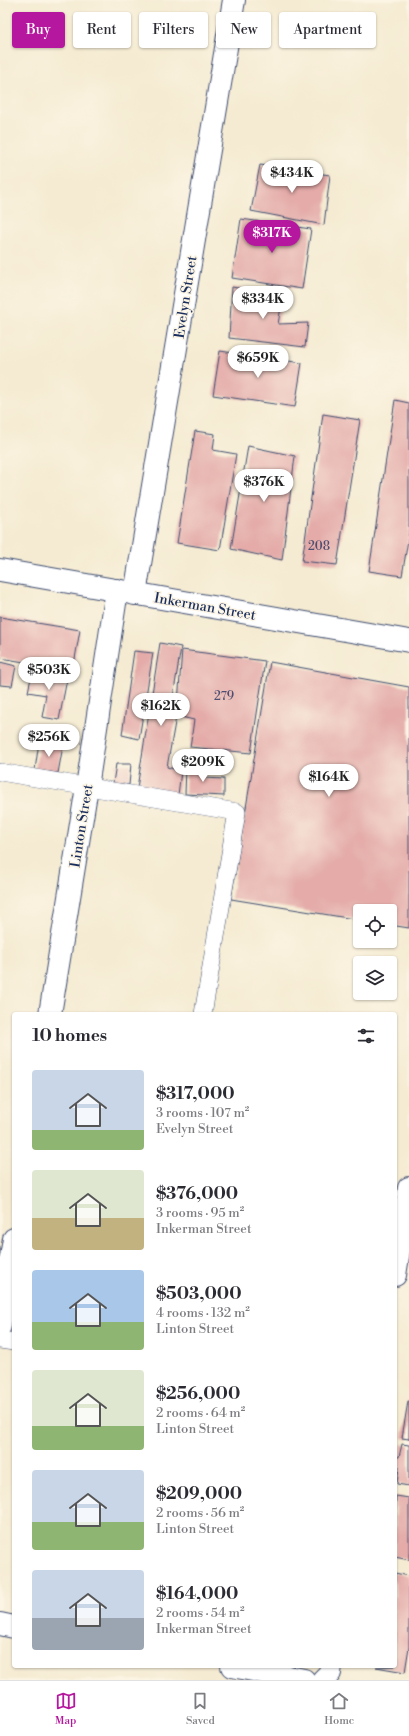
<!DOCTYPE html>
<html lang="en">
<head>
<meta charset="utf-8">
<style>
	:root { --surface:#fff; --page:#f7f7f7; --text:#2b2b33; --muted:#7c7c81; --line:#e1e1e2; --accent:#b5179e }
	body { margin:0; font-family:"Libre Bodoni",serif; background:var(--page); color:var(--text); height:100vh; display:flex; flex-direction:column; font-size:15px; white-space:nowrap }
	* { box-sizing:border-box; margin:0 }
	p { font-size:13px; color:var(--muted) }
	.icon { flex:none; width:22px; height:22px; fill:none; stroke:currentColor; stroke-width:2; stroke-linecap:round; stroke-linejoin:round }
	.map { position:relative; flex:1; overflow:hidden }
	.sheet { position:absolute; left:12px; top:1012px; width:385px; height:656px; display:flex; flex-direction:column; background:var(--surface); border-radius:4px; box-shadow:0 1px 3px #0004 }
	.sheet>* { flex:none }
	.banner { position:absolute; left:12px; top:12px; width:385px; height:36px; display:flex; gap:8px }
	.buttons { position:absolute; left:353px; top:904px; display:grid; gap:8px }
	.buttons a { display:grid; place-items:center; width:44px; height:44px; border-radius:4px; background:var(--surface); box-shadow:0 1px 3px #0004; font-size:20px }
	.price { position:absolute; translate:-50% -34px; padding:0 9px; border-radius:14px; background:#fff; color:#222; font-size:13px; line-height:26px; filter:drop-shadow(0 1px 2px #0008) }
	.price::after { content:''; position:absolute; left:50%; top:24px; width:12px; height:9px; margin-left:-6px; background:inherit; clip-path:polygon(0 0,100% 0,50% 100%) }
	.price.current { background:var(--accent); color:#fff }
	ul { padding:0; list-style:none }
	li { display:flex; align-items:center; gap:12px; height:100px; padding:0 20px }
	li span { display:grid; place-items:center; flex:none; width:112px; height:80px; border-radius:4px; color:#555 }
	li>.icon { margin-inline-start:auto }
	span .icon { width:48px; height:48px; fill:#fffc; stroke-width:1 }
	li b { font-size:17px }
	h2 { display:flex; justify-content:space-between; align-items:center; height:48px; padding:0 20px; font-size:17px }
	.chip { padding:0 14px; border-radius:4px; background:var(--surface); box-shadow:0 1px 3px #0004; font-size:14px; line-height:36px }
	.chip.current { background:var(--accent); color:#fff }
	.menu { display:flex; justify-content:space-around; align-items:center; height:56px; border-top:1px solid var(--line); background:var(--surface); font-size:11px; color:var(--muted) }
	.menu a { display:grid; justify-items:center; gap:2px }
	.menu .current { color:var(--accent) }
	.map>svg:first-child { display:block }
	.building { fill:#e4aba9 }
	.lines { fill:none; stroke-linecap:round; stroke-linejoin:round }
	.service-casing { stroke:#3c4b6f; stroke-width:18 }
	.minor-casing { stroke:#3c4b6f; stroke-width:24 }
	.tertiary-casing { stroke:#3c4b6f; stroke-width:24 }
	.service { stroke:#fff; stroke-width:17 }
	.minor { stroke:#fff; stroke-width:22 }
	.tertiary { stroke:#fff; stroke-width:22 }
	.labels { text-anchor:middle; stroke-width:3; stroke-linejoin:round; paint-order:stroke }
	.number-label { font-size:12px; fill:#4d4e71 }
	.street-label { font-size:14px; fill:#1b2f5e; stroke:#fcf5e5 }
</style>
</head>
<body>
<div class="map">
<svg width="409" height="1680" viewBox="0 0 409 1680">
	<rect width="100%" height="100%" fill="#fcf5e5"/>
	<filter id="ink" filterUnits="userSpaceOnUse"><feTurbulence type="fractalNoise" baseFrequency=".025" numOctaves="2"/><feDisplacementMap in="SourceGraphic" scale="8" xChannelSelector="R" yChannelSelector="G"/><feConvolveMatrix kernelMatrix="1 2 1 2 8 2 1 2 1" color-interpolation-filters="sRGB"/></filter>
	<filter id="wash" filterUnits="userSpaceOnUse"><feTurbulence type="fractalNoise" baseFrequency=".012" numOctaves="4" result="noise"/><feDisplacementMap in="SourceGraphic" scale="16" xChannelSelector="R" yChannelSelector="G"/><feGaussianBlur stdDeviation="0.9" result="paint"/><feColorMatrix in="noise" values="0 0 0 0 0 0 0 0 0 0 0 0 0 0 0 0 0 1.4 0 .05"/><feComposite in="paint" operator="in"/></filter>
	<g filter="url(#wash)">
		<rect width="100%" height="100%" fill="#f5ebd2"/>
		<g id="blocks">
			<g class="building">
				<path d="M260,165L330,175L324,225L251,211Z"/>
				<path d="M241,219L311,229L302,289L232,278Z"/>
				<path d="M232,287L283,296L278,324L308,323L305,347L229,338Z"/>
				<path d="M220,351L302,363L295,407L213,395Z"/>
				<path d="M395,400L409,403V534L402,576L369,571Z"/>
				<path d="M323,414L360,420L337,565L302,561Z"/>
				<path d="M195,431L215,434L213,450L236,454L220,550L177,543Z"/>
				<path d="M248,446L295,456L282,560L231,549Z"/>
				<path d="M0,617L80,630L73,670L0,658Z"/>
				<path d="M160,643L181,647L170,716L176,717L167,767L181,771L178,795L137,788Z"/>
				<path d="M182,650L265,661L251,753L190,747L194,720L177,716Z"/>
				<path d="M134,651L153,653L139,739L122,735Z"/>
				<path d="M0,662L16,666L12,686L0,685Z"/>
				<path d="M270,662L409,687V928L390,925V911H360V920L231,899Z"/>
				<path d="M33,668L68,674L59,720L42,717L46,695L28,692Z"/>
				<path d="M39,742L63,746L58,773L35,770Z"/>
				<path d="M116,764H131L129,785L113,783Z"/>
				<path d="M186,767L205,768L204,778L224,779V796L185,794Z"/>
				<path d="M408,1401H409V1439L402,1438Z"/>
				<path d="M402,1444L409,1445V1486L397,1484L399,1467H395V1462L396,1457H399Z"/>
				<path d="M396,1496L409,1498V1560L395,1557Z"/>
				<path d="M395,1573L409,1576V1647L405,1672L376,1667L395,1666Z"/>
			</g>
		</g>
	</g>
	<g filter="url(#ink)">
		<use href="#blocks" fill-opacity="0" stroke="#3c4b6f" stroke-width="1"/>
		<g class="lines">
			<defs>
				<g id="service">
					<path d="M0,772L237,812L203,1014"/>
					<path d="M0,1340L14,1342"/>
				</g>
				<g id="minor">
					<path d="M135,594L234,0"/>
					<path d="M50,1014L87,787L117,590"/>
					<path d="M395,1275L409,1188"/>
					<path d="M0,1326L14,1239"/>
					<path d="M0,1624L14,1627"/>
					<path d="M232,1666L304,1680"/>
					<path d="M323,1680L330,1673L331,1666"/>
				</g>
				<path id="tertiary" d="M0,570L409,641"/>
			</defs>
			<use href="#service" class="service-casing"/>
			<use href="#minor" class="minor-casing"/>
			<use href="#tertiary" class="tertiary-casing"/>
			<use href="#service" class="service"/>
			<use href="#minor" class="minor"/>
			<use href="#tertiary" class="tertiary"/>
		</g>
	</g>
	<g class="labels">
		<g class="number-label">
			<text x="319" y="550">208</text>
			<text x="224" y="700">279</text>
		</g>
		<g class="street-label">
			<text transform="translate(185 297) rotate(-81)" y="5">Evelyn Street</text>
			<text transform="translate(205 606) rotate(10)" y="5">Inkerman Street</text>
			<text transform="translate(81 826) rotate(-81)" y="5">Linton Street</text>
		</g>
	</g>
</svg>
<div class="buttons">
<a><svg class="icon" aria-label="locate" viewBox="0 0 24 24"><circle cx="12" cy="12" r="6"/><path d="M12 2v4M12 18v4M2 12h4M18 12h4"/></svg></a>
<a><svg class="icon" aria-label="layers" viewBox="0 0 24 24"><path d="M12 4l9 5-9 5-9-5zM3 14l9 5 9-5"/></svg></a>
</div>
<b class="price" style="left:292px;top:194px">$434K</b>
<b class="price current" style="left:272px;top:254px">$317K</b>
<b class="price" style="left:263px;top:320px">$334K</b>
<b class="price" style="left:258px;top:379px">$659K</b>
<b class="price" style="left:264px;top:503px">$376K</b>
<b class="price" style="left:49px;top:691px">$503K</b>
<b class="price" style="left:161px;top:727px">$162K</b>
<b class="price" style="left:49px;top:758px">$256K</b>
<b class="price" style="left:203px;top:783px">$209K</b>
<b class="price" style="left:329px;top:798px">$164K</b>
<div class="banner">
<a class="chip current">Buy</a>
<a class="chip">Rent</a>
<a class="chip">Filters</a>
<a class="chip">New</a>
<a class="chip">Apartment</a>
</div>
<section class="sheet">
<h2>10 homes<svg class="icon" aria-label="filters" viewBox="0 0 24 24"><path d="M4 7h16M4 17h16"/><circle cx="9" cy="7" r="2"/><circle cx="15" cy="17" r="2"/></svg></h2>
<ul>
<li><span style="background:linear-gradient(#c9d6e8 75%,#8fb573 0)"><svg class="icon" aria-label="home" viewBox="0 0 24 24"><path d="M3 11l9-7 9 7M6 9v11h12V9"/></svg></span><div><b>$317,000</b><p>3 rooms · 107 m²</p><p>Evelyn Street</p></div></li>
<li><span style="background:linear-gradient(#dfe7d0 60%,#c2b280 0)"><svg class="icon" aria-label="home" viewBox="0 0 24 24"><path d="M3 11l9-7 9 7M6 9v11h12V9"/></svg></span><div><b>$376,000</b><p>3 rooms · 95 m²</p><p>Inkerman Street</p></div></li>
<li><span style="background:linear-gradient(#a9c7e8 65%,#8fb573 0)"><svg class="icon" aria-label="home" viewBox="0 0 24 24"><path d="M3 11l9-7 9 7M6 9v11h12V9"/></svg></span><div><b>$503,000</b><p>4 rooms · 132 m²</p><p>Linton Street</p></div></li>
<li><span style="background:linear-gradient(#dfe7d0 70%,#8fb573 0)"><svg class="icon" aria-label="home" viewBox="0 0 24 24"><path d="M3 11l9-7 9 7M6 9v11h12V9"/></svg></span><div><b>$256,000</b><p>2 rooms · 64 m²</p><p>Linton Street</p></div></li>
<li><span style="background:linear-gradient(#c9d6e8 65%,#8fb573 0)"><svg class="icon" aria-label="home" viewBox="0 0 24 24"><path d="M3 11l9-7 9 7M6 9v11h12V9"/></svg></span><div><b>$209,000</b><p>2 rooms · 56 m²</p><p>Linton Street</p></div></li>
<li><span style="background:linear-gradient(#c9d6e8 60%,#9aa5b1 0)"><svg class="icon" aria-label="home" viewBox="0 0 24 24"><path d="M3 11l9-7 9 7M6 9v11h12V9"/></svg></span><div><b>$164,000</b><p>2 rooms · 54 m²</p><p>Inkerman Street</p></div></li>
</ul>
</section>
</div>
<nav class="menu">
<a class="current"><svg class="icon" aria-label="map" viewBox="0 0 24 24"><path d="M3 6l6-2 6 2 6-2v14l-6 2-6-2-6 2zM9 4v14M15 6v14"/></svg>Map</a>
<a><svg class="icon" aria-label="saved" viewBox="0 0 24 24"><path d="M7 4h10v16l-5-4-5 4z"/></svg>Saved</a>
<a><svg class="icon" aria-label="home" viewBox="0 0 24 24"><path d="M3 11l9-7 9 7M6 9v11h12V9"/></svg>Home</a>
</nav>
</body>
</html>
